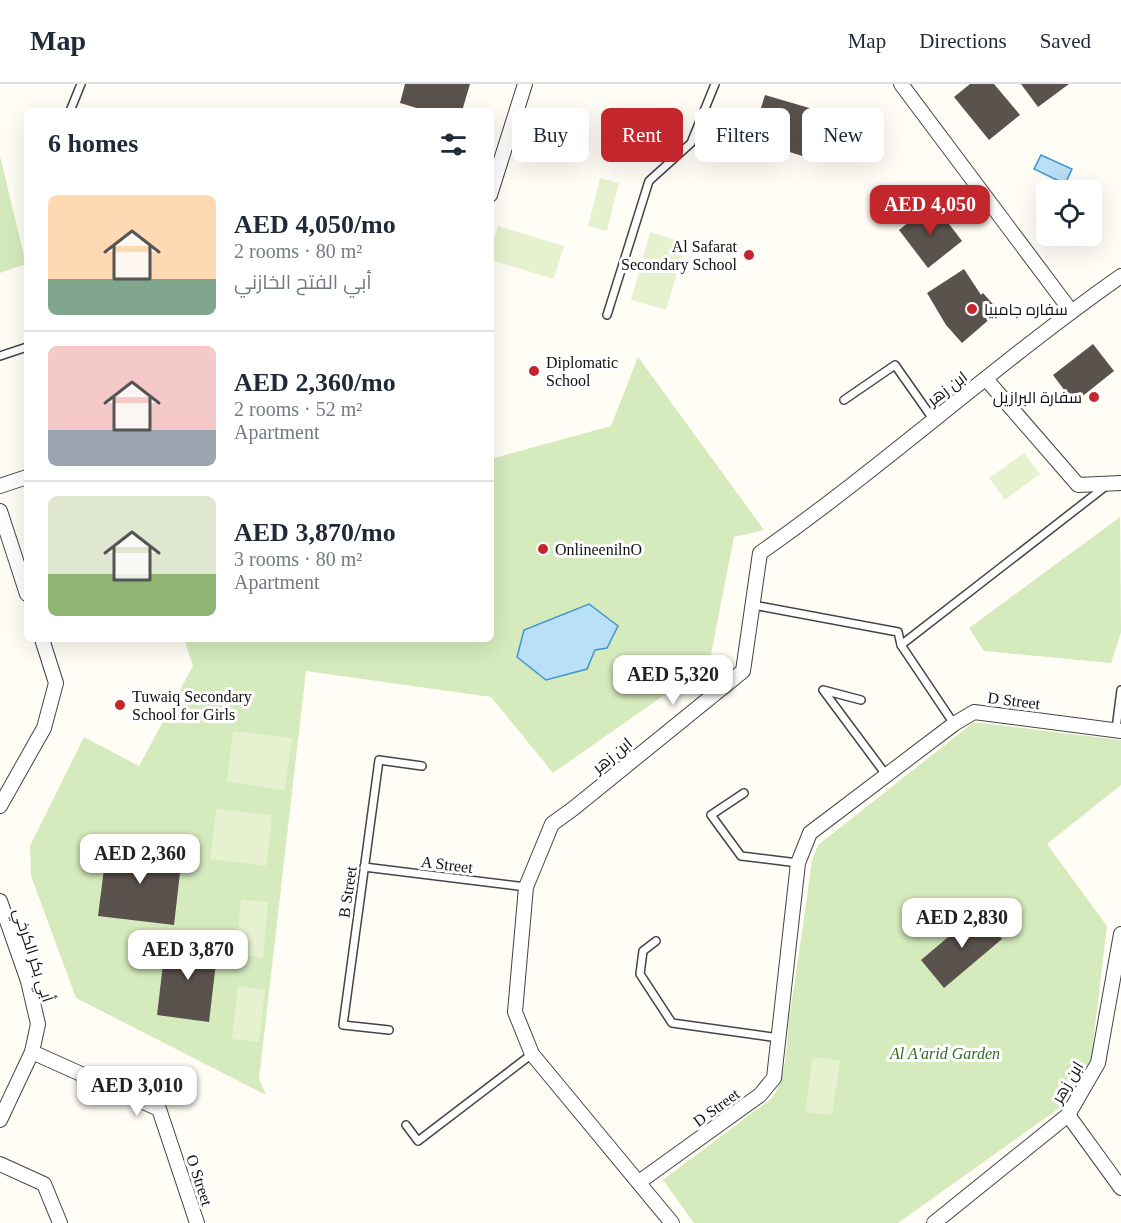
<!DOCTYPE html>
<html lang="en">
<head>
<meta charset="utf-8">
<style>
	:root { --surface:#fff; --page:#f2f2f3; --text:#1f2937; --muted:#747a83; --line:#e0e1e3; --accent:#c4262e }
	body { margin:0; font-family:"Times New Roman",Cairo,serif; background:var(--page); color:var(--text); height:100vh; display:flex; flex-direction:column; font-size:22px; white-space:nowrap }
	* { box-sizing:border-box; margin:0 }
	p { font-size:20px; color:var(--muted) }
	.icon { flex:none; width:33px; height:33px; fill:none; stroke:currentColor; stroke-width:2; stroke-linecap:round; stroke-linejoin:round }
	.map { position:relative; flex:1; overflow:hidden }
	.sheet { position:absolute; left:24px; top:24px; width:470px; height:534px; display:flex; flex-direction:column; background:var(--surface); border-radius:9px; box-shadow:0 6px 24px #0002 }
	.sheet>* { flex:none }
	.top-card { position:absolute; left:512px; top:24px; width:519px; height:54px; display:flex; gap:12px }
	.tools { position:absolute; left:1036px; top:96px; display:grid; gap:12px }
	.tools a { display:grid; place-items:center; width:66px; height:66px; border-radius:9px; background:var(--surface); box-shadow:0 6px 24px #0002; font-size:30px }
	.price { position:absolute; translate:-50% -51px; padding:0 14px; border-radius:12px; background:#fff; color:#222; font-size:20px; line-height:39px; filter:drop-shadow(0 2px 3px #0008) }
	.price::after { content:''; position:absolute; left:50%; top:36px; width:18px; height:14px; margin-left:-9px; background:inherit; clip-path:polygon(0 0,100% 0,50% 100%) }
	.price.active { background:var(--accent); color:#fff }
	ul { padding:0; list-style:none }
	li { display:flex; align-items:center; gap:18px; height:150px; padding:0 24px }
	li+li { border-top:2px solid var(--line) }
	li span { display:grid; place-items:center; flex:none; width:168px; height:120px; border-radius:9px; color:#555 }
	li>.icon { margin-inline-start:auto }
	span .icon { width:72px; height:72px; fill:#fffc; stroke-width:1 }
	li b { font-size:26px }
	h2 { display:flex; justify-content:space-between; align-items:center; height:72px; padding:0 24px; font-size:26px }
	.pill { padding:0 21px; border-radius:9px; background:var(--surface); box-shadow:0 6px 24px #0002; font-size:21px; line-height:54px }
	.pill.active { background:var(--accent); color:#fff }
	header { display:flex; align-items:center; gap:36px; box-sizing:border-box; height:84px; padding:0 30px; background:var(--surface); border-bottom:2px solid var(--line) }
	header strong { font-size:28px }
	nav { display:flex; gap:33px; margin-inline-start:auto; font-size:21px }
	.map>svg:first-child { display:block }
	.green { fill:#d5ebbd }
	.pitch { fill:#e6f2cf }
	.water { fill:#b9e0f7; stroke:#3f96cf; stroke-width:1.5 }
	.building { fill:#5a524d }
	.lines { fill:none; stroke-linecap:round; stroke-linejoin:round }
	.lane-casing { stroke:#444; stroke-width:10 }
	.street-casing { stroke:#444; stroke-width:16 }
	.lane { stroke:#fff; stroke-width:7 }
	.street { stroke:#fff; stroke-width:14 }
	.poi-dot { fill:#c4262e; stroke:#fff; stroke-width:2 }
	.labels { text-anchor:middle; stroke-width:6; stroke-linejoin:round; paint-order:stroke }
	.poi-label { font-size:16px; fill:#111; stroke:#fff; text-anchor:start }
	.street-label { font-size:16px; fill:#111; stroke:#fff }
	.park-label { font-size:16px; font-style:italic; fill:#2f6b1f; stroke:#fff }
</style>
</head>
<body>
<header>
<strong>Map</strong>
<nav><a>Map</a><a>Directions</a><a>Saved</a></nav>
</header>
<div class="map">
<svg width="1121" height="1139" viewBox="0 0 1121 1139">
	<rect width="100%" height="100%" fill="#fffdf5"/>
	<g class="green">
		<path d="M0,72L26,180L0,189Z"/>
		<path d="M638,273L764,446L734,453L711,570L697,588L553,689L491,613L306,587L259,995L266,1011L76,914L31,792L30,762L84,653L139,682L193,582L184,555H490L491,375L611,342Z"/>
		<path d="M1120,433L1121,548L1111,579L984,567L969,544Z"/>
		<path d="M974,638L1121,656V701L1047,760L1107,842L1091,976L1068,1018L898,1139H694L663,1096L772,1014C789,988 786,958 790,928C798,878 805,827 812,776L818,761Z"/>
	</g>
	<g class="pitch">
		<path d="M600,94L619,99L607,147L588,142Z"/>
		<path d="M498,142L564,162L554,195L491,176V166Z"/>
		<path d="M650,148L686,159L666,226L631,216Z"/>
		<path d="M1024,369L1040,390L1005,416L989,394Z"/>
		<path d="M233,647L292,654L285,706L227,698Z"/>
		<path d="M216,725L272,731L266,782L210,775Z"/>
		<path d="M241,816L268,818L263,873L236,871Z"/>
		<path d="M238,902L265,906L259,958L232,955Z"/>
		<path d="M813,973L840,977L832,1031L805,1028Z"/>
	</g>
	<g class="water">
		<path d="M1041,71L1072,85L1065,100L1034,85Z"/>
		<path d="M589,520L618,542L607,564L595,566L587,585L546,596L517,573L524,546Z"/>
	</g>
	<g class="building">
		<path d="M405,0H470L462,27H427L400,19Z"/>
		<path d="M970,0H994L1020,31L989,56L954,13Z"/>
		<path d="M1021,0H1069L1038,23Z"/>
		<path d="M765,11L823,28L809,74L751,56Z"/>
		<path d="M933,119L962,157L928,184L899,146Z"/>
		<path d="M964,185L981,211L983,209L999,227L962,259L946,241L927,209Z"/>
		<path d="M1093,260L1114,287L1074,319L1053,291Z"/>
		<path d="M107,761L182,771L174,841L98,832Z"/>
		<path d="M979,827L1002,855L944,904L921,876Z"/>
		<path d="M166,855L218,862L209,938L157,931Z"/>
	</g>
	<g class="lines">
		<defs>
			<g id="lane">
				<path d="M70,27L81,0"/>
				<path d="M607,231L649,97L691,59L715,0"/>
				<path d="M0,272L27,263"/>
				<path d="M844,316L895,281L933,335"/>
				<path d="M753,521L898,548L901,561L954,640"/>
				<path d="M901,561L1106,402"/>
				<path d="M861,616L823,606L887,692"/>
				<path d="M1116,645L1121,606"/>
				<path d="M744,709L711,731L741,772L798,779"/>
				<path d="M364,783L526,803"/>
				<path d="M656,857L643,867L640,890L672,939L779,954"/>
				<path d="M389,946L343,941L379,676L422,682"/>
				<path d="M406,1041L418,1057L532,970"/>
			</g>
			<g id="street">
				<path d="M901,0L1071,227"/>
				<path d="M490,111L525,0"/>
				<path d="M986,295L1078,401L1121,399"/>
				<path d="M0,402L27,393"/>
				<path d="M0,427L27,510"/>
				<path d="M0,722L44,644L56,599L42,555"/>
				<path d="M0,817L28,897L38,940L32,968L0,1036"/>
				<path d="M32,968L159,1025L197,1139"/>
				<path d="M1068,1031L1121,1104"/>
				<path d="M0,1080L44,1100L60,1139"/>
				<path d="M639,1098L760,1011L774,994L798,779L810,749L954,640L974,628L1121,647"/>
				<path d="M672,1139L532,970L515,928L526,803L552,740L574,724L743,587L760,469C884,382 997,279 1121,192"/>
				<path d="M934,1139L1068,1031L1098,979L1121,850"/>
			</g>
		</defs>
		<use href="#lane" class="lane-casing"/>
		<use href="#street" class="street-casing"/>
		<use href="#lane" class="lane"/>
		<use href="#street" class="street"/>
	</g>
	<g class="poi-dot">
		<circle cx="749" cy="171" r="6"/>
		<circle cx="972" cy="225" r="6"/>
		<circle cx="534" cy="287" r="6"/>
		<circle cx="1094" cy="313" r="6"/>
		<circle cx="543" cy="465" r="6"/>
		<circle cx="120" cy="621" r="6"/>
	</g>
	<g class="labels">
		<g class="poi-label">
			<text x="737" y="168" text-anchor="end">Al Safarat<tspan x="737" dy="18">Secondary School</tspan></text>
			<text x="984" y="231">سفاره جامبيا</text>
			<text x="546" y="284">Diplomatic<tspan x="546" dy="18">School</tspan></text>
			<text x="1082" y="319" text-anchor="end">سفارة البرازيل</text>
			<text x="555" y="471">OnlineenilnO</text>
			<text x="132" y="618">Tuwaiq Secondary<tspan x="132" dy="18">School for Girls</tspan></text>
		</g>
		<g class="street-label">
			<text transform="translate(947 304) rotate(-37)" y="6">ابن زهر</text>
			<text transform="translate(1014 616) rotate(7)" y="6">D Street</text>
			<text transform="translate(612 671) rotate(-39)" y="6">ابن زهر</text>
			<text transform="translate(447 780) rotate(7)" y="6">A Street</text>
			<text transform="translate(347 808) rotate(-82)" y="6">B Street</text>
			<text transform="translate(34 871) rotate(72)" y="6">أبي بكر الكرخي</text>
			<text transform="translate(1067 998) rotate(-59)" y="6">ابن زهر</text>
			<text transform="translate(716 1023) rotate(-36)" y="6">D Street</text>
			<text transform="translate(200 1096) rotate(72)" y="6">O Street</text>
		</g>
		<g class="park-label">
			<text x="945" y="975">Al A'arid Garden</text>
		</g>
	</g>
</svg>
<div class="tools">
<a><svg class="icon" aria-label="locate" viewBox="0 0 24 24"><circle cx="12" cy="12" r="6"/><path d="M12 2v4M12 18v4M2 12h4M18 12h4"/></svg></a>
</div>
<b class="price active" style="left:930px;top:152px">AED 4,050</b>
<b class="price" style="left:673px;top:622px">AED 5,320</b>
<b class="price" style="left:140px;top:801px">AED 2,360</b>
<b class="price" style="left:962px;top:865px">AED 2,830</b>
<b class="price" style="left:188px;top:897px">AED 3,870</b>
<b class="price" style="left:137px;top:1033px">AED 3,010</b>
<div class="top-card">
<a class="pill">Buy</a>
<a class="pill active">Rent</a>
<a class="pill">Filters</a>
<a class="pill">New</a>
</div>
<section class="sheet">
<h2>6 homes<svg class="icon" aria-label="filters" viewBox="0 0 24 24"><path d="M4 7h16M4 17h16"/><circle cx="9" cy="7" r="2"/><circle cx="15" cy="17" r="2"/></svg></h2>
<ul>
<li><span style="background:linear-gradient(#ffd9b3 70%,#7fa58c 0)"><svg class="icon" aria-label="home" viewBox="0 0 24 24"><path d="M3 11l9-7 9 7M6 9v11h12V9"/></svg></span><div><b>AED 4,050/mo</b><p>2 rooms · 80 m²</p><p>أبي الفتح الخازني</p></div></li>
<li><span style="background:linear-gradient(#f6c9c9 70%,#9aa5b1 0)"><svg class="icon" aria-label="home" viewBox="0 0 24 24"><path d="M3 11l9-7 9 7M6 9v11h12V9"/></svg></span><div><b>AED 2,360/mo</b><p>2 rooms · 52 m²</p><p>Apartment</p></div></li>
<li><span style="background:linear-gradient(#dfe7d0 65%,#8fb573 0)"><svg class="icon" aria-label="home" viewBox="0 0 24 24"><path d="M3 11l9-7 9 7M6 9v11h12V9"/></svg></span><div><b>AED 3,870/mo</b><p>3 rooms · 80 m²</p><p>Apartment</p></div></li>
</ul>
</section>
</div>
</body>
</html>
